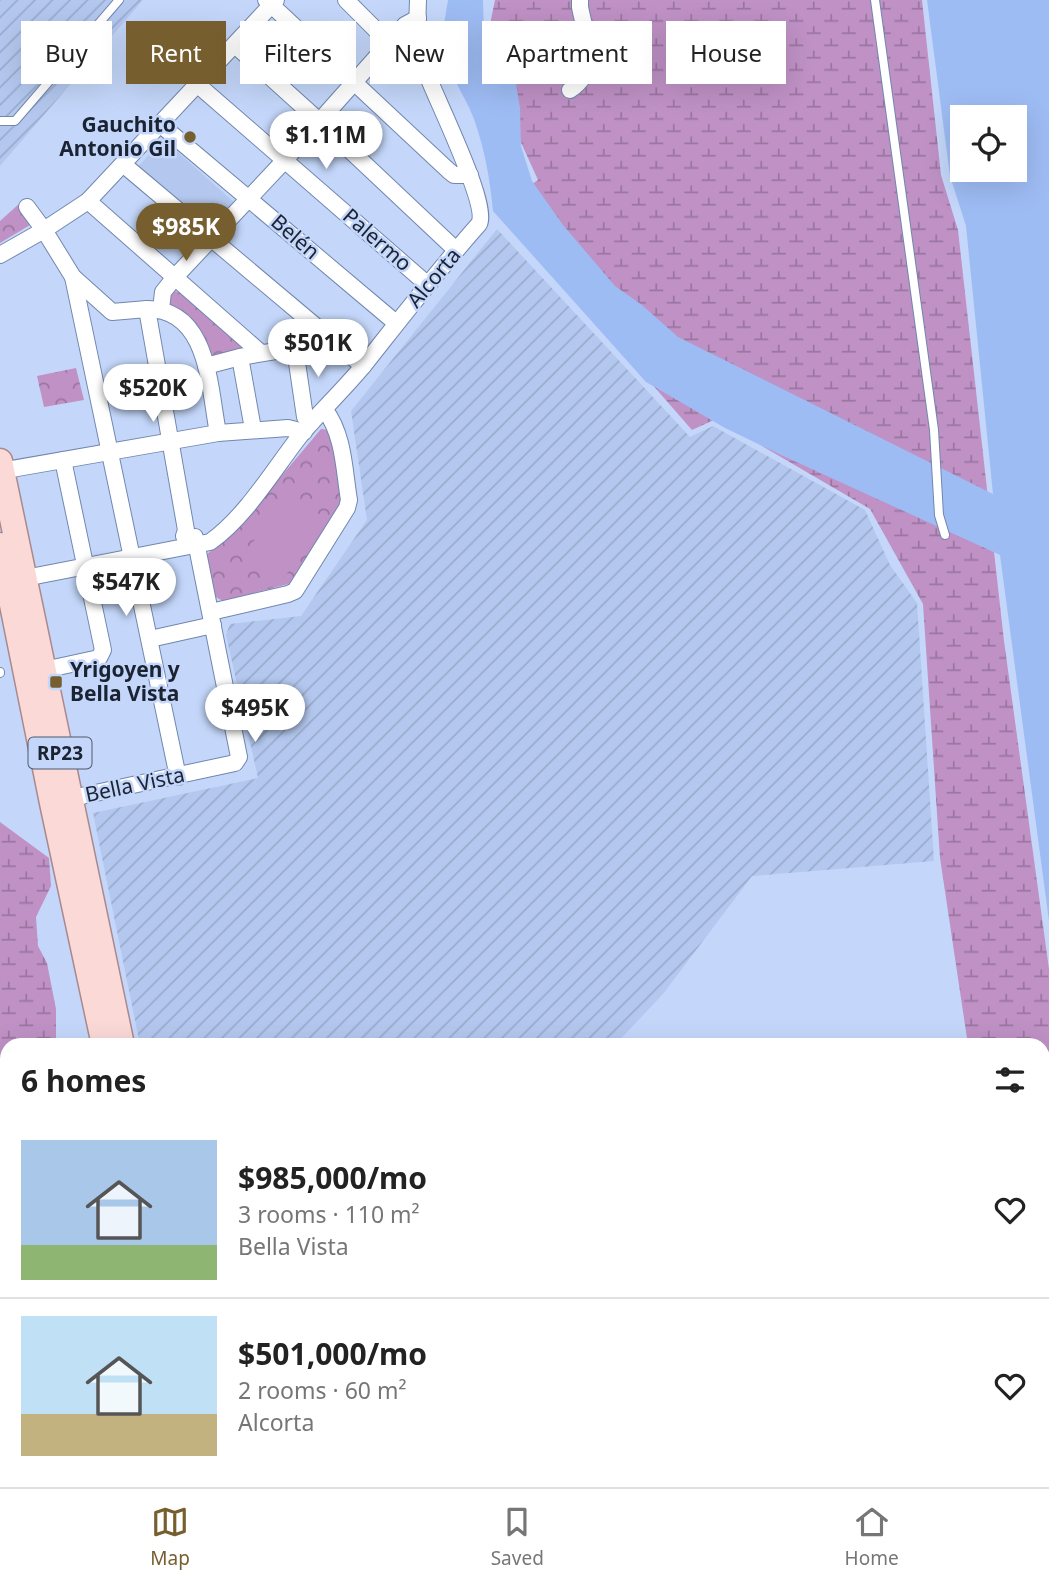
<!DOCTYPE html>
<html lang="en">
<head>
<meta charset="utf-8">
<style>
	:root { --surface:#fff; --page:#f2f2f2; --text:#222; --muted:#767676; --line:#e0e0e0; --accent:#765e2f }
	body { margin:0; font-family:"Noto Sans",sans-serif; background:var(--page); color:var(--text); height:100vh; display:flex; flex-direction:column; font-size:26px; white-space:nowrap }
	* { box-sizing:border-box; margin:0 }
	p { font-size:23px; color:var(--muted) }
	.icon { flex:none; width:38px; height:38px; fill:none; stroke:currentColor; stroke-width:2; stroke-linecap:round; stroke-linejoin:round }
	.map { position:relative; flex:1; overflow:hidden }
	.drawer { position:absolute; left:0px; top:1038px; width:1050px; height:450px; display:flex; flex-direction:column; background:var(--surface); border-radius:21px 21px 0 0; box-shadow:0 7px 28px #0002 }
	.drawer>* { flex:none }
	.top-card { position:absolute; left:21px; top:21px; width:1008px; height:63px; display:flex; gap:14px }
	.fabs { position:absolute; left:950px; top:105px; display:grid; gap:14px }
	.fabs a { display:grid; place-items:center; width:77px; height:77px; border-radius:0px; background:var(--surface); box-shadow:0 7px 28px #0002; font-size:35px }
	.price { position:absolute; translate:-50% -60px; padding:0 16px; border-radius:24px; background:#fff; color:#222; font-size:23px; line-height:46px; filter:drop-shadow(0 2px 4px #0008) }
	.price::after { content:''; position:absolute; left:50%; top:42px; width:21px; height:16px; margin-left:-10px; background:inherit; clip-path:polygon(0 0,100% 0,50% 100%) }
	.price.current { background:var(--accent); color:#fff }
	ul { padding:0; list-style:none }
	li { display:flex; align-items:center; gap:21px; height:175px; padding:0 21px }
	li+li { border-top:2px solid var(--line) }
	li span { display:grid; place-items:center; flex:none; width:196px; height:140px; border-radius:0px; color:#555 }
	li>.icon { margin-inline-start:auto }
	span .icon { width:84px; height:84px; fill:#fffc; stroke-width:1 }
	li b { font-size:30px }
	h2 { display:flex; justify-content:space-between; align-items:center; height:84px; padding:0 21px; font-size:30px }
	.tag { padding:0 24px; border-radius:0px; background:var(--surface); box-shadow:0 7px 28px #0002; font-size:24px; line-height:63px }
	.tag.current { background:var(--accent); color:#fff }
	.menu { display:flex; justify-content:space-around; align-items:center; height:98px; border-top:2px solid var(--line); background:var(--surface); font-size:19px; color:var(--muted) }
	.menu a { display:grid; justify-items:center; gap:4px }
	.menu .current { color:var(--accent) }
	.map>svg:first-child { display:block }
	.built { fill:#b4c8ef }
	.industrial { fill:url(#industrial-furrows) }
	.forest { fill:url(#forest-crowns) }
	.wetland { fill:url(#wetland-marsh) }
	.pitch { fill:#bf91c5 }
	.water { fill:#9ebcf4; fill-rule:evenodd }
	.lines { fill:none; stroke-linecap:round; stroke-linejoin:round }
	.stream { stroke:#9ebcf4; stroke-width:4.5 }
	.lane-casing { stroke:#7187ae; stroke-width:10 }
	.street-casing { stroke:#7187ae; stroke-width:18 }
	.primary-casing { stroke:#a9898d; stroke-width:27 }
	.lane { stroke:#fff; stroke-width:8 }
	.street { stroke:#fff; stroke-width:16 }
	.primary { stroke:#fad9d7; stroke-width:24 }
	.poi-dot { fill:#765e2f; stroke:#c4d7fa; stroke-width:2.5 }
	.labels { text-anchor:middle; stroke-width:5; stroke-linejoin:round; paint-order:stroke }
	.shield { fill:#c4d7fa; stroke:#4e596f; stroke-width:2 }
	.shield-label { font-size:19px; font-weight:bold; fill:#1b2333 }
	.poi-label { font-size:21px; font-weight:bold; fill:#1b2333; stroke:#c4d7fa; text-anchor:end }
	.street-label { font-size:21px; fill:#1b2333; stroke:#c4d7fa }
</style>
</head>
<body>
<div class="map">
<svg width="1049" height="1487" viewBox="0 0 1049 1487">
	<defs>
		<pattern id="industrial-furrows" width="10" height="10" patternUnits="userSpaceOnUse" patternTransform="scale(1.75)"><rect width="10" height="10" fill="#b4c8ef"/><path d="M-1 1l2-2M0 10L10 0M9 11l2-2" fill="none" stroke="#9aaccd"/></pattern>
		<pattern id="forest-crowns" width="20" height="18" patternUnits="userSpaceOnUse" patternTransform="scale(1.75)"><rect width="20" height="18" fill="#bf91c5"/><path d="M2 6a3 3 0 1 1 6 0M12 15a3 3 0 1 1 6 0" fill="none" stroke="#9a76a1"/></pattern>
		<pattern id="wetland-marsh" width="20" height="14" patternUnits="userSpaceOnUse" patternTransform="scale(1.75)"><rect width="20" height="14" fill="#bf91c5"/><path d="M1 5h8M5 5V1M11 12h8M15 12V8" fill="none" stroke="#9a76a1"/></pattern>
	</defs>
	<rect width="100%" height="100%" fill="#c4d7fa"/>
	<g class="built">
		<path d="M163,139L235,203L210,231L137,168Z"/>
		<path d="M531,1480H1017L1018,1487H516Z"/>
	</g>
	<g class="industrial">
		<path d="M0,0H143L0,166Z"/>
		<path d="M497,229L690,437L713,426L865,510L890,565L917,603L934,861L752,876L663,994L615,1045H140L93,813L258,778L226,635L230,624L301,616L367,520L351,411Z"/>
	</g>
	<g class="forest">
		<path d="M20,203L35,222L0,243V221Z"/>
		<path d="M175,291L180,293L243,346L244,350L212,358L208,356L201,332L168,303L167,299Z"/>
		<path d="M76,368L84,400L44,407L37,376Z"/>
		<path d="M321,429L330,430L345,500L292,583L223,601L212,595L206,555L236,530Z"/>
	</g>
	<g class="wetland">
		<path d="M495,0H922L941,175L958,230L1004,641L1049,969V1292L1043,1293V1045H968L940,858L923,604L870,509L716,419L692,430L498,208L538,180L514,127L485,49Z"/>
		<path d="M0,822L49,858L51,886L36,917L38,946L47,963L56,1009V1045H7V1337L0,1333Z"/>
	</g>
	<path class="pitch" d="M290,492L327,520L279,584L242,557Z"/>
	<path class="water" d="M448,0H483L484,35L514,71L520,108L521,146L532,181L563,225L615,286L642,305L678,337L993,494L966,226L950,176L927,0H1049V921L1000,555L781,455L725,428L646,382L493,211C490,180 485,151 475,122C468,101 453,81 446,59C440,40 445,19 448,0ZM962,117H1015V170H962Z"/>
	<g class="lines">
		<g class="stream">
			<path d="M0,1389L7,1392"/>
			<path d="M1043,1480L1044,1487"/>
			<path d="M500,1487L517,1480"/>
		</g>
		<defs>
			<g id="lane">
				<path d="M875,0L934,430L939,515L945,535"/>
				<path d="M0,121H15L119,0"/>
				<path d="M0,672V673"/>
				<path d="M997,1480L998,1487"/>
				<path d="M528,1487L545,1480"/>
			</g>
			<g id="street">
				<path d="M266,0L449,171L454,175H470"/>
				<path d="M346,0L389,43"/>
				<path d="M235,45L319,121L456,250"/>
				<path d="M198,85L428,285"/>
				<path d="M570,90C601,69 586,39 580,7V0"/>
				<path d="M161,125L396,323"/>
				<path d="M124,165L363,366"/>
				<path d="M88,201L261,353"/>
				<path d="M27,207L44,230L73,277L112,312L147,309"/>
				<path d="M0,255L44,230L88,201L276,0"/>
				<path d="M73,277L178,777"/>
				<path d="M161,309L163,292L175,277L285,160L405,25L418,18"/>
				<path d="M295,349L305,417L311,423"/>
				<path d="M240,357L253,429"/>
				<path d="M206,366L240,357L324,343L333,340"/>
				<path d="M0,471L218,433L288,428L304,432"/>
				<path d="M184,536L186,530L147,309C209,309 209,387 218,433"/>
				<path d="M25,578L210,542C247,516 275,467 303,432C323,409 345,388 364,365C402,317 439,269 479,224C490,204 432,92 423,64C417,44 417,21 418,0"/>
				<path d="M211,612L288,594L295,591L347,508L349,500C344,470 344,435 325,410"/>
				<path d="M150,639L213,625"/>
				<path d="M44,670L99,658L103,650L63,460"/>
				<path d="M63,800L235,763L239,757L195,537"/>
				<path d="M211,1480L212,1487"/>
			</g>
			<g id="primary">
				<path d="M0,461L122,1045"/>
				<path d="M0,545L52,803L104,1045"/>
				<path d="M147,1487L149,1480"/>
				<path d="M170,1487L171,1480"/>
			</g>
		</defs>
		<use href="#lane" class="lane-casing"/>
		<use href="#street" class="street-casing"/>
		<use href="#primary" class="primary-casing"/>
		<use href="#lane" class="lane"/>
		<use href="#street" class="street"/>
		<use href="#primary" class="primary"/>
	</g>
	<g class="poi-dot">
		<circle cx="190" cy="137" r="7"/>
		<rect x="49" y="675" width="14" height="14" rx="3.5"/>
	</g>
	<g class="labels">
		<rect class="shield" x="28.5" y="737.5" width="63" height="31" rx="5"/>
		<g class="shield-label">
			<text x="60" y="760">RP23</text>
		</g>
		<g class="poi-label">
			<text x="176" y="132">Gauchito<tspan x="176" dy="24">Antonio Gil</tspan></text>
			<text x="70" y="677" text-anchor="start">Yrigoyen y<tspan x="70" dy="24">Bella Vista</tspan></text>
		</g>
		<g class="street-label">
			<text transform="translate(295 237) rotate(41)" y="7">Belén</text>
			<text transform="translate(377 240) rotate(41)" y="7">Palermo</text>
			<text transform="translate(434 278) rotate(-50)" y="7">Alcorta</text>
			<text transform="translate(135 785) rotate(-12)" y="7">Bella Vista</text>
		</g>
	</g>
</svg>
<div class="fabs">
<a><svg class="icon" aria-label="locate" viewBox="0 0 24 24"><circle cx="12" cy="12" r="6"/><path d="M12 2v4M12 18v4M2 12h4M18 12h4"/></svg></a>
</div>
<b class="price" style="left:326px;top:171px">$1.11M</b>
<b class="price current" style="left:186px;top:263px">$985K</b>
<b class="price" style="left:318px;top:379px">$501K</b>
<b class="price" style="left:153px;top:424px">$520K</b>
<b class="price" style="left:126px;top:618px">$547K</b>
<b class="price" style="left:255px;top:744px">$495K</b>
<div class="top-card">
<a class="tag">Buy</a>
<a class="tag current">Rent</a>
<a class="tag">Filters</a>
<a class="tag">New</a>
<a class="tag">Apartment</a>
<a class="tag">House</a>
</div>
<section class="drawer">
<h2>6 homes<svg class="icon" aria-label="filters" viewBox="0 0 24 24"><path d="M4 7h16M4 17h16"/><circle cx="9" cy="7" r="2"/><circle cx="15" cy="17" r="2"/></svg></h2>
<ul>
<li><span style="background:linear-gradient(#a9c7e8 75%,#8fb573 0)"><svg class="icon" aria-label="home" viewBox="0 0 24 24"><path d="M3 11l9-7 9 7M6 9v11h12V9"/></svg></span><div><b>$985,000/mo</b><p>3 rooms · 110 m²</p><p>Bella Vista</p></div><svg class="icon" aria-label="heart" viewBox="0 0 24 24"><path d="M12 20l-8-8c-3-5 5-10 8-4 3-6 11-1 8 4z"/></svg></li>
<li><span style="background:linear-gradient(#bfe0f5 70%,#c2b280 0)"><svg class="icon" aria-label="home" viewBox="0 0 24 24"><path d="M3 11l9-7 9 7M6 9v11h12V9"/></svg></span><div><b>$501,000/mo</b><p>2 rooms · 60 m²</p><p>Alcorta</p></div><svg class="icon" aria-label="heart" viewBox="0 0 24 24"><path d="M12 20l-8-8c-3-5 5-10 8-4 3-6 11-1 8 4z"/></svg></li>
</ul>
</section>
</div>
<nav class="menu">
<a class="current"><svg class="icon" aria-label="map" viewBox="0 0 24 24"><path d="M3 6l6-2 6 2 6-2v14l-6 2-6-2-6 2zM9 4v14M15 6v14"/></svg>Map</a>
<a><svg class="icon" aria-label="saved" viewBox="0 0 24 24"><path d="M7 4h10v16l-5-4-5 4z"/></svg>Saved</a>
<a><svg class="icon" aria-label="home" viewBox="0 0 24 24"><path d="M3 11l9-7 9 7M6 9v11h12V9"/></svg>Home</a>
</nav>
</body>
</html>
